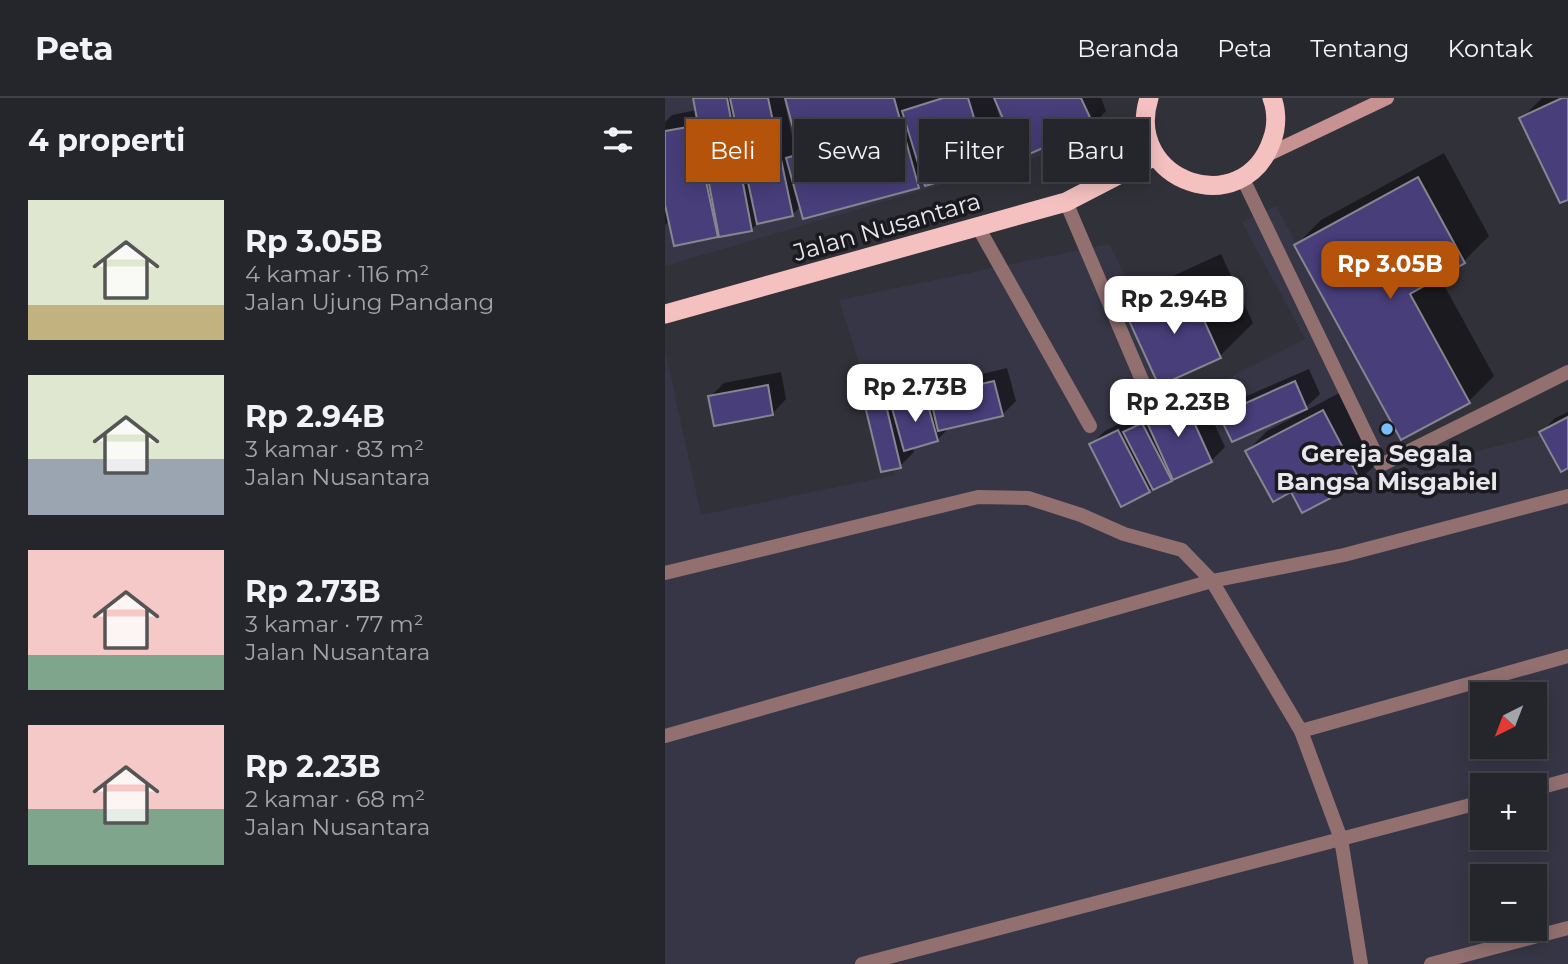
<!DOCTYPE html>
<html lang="id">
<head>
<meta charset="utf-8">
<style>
	:root { --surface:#25252c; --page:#313138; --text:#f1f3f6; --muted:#a3a5a9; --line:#424248; --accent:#b45309 }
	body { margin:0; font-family:Montserrat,sans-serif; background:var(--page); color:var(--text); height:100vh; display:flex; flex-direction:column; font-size:26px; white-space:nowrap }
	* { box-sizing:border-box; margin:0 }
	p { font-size:23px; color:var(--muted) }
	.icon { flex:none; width:38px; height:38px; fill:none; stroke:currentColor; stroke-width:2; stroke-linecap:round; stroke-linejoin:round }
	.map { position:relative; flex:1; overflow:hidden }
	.sheet { display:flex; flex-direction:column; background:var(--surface); width:665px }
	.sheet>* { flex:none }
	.banner { position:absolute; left:21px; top:21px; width:665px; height:63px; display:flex; gap:14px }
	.needle { width:46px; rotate:222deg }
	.fabs { position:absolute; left:805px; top:584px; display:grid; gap:14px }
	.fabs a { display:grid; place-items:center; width:77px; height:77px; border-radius:0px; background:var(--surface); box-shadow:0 4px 18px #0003,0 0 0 2px var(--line); font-size:35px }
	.price { position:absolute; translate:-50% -60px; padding:0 16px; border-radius:14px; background:#fff; color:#222; font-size:23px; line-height:46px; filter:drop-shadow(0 2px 4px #0008) }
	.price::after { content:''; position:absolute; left:50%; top:42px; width:21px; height:16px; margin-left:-10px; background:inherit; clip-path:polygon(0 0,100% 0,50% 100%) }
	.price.active { background:var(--accent); color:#fff }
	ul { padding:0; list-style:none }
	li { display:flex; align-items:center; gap:21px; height:175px; padding:0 28px }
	li span { display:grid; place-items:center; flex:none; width:196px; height:140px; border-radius:0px; color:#555 }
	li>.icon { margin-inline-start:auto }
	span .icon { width:84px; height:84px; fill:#fffc; stroke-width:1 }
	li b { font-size:30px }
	h2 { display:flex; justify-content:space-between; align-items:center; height:84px; padding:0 28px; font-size:30px }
	.pill { padding:0 24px; border-radius:0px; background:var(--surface); box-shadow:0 4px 18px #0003,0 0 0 2px var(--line); font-size:24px; line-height:63px }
	.pill.active { background:var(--accent); color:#fff }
	header { display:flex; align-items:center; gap:42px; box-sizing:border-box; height:98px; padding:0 35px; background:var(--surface); border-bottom:2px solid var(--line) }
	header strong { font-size:33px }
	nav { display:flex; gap:38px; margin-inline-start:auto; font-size:24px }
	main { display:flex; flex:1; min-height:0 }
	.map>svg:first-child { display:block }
	.built { fill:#373646; fill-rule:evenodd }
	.shadow { fill:#0007 }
	.building { fill:#473e7a; stroke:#868691; stroke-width:2 }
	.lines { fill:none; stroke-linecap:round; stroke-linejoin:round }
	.service { stroke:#927070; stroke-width:14 }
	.secondary { stroke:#c89292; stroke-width:14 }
	.trunk { stroke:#f4c0c0; stroke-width:19 }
	.poi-dot { fill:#76c0f7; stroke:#19191e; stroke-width:2.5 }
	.labels { text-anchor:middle; stroke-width:7; stroke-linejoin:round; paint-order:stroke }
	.street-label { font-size:24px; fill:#e8e7ee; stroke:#19191e }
	.poi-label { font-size:24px; font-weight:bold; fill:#e8e7ee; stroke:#19191e }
</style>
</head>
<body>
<header>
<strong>Peta</strong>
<nav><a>Beranda</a><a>Peta</a><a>Tentang</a><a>Kontak</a></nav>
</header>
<main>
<section class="sheet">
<h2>4 properti<svg class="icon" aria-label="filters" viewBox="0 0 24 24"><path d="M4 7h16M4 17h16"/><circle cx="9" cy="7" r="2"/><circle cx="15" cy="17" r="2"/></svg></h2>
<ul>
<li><span style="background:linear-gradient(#dfe7d0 75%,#c2b280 0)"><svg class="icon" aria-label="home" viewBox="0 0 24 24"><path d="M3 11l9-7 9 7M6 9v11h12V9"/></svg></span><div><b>Rp 3.05B</b><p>4 kamar · 116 m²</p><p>Jalan Ujung Pandang</p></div></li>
<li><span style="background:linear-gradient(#dfe7d0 60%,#9aa5b1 0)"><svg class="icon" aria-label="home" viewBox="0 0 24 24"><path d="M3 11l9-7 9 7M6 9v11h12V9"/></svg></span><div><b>Rp 2.94B</b><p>3 kamar · 83 m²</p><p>Jalan Nusantara</p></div></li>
<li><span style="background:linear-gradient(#f6c9c9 75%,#7fa58c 0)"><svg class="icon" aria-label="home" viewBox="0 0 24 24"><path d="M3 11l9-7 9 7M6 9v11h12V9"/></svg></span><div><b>Rp 2.73B</b><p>3 kamar · 77 m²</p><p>Jalan Nusantara</p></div></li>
<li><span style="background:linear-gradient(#f6c9c9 60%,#7fa58c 0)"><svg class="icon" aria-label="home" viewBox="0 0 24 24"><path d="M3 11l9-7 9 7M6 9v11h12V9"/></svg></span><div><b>Rp 2.23B</b><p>2 kamar · 68 m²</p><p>Jalan Nusantara</p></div></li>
</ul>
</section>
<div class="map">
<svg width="903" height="866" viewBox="0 0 903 866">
	<rect width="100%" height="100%" fill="#31313a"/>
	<g class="built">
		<path d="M0,0H433L436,6L409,48L0,168Z"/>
		<path d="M611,108L751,369L903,330V866H0V252L36,417L230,377L174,202L444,146L524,300L640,241L577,124ZM817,597H870V649H817ZM817,688H870V740H817ZM817,779H870V831H817Z"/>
	</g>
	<g class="shadow">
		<path d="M29,0H119L130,53L135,48L122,0H436L441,13L428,27L333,6L331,7L343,47L323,67L260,82L253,88L136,108L127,117L95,123L86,132L10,146L5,122L0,127V24L7,17L32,12Z"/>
		<path d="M903,0V100L856,21L877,0Z"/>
		<path d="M779,55L824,138L799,163L774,178L829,278L804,303L631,147L656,122Z"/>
		<path d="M556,156L588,225L555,258L494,285L463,216L495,184Z"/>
		<path d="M342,270L351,303L337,317L285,329L272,342L248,349L249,354L235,368L202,308L216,295L234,291L237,303L243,297L275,288V290L280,285Z"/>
		<path d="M644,271L655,296L639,311L556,317L570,303Z"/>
		<path d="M116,274L121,301L108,315L45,299L59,285Z"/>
		<path d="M532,288L560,349L546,363L509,379L457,406L426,346L440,333L467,319L470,325L495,305Z"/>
		<path d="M678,293L715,362L695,382L627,392L582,353L602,333Z"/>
		<path d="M903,314V368L877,334L890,320Z"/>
	</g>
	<g class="building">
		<path d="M28,0H62L87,133L54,139Z"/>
		<path d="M65,0H103L128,118L92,126Z"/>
		<path d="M120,0H229L254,90L138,121L121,60L135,56Z"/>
		<path d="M278,0H303L324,69L260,88L237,13Z"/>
		<path d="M329,0H416L429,28L355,60Z"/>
		<path d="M897,0H903V102L895,105L854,20Z"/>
		<path d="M29,28L53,139L9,148L0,107V33Z"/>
		<path d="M753,79L800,165L745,196L805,305L736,342L629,147Z"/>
		<path d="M523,187L556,260L494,288L461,216Z"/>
		<path d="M329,283L338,318L273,333L265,298Z"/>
		<path d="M630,283L642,311L567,344L554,317Z"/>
		<path d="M103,287L108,317L49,328L43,298Z"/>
		<path d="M261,300L273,343L239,353L227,310Z"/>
		<path d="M518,300L547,364L508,382L479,318Z"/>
		<path d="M220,303L236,370L216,374L200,308Z"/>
		<path d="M658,312L696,384L637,415L626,394L608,404L580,353Z"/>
		<path d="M903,319V370L896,374L874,334Z"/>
		<path d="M477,325L507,383L488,392L458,334Z"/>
		<path d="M453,332L485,394L456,409L424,346Z"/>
	</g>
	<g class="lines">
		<g class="service">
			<path d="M578,81L716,367L903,274"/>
			<path d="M401,104L485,301"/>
			<path d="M313,129L425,328"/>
			<path d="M0,475L313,399L363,400L416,417L459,436L517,452L547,483L679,457L903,398"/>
			<path d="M636,633L903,558"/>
			<path d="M0,638L547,483L636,633L676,741L696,866"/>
			<path d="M870,691L903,682"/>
			<path d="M197,866L817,704"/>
			<path d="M766,866L903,830"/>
		</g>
		<path class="secondary" d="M602,57L722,0"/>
		<g class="trunk">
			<path d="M484,0C458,84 579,125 607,42C612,29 612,13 607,0"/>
			<path d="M0,216L401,104L490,58"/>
		</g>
	</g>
	<circle class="poi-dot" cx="722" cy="331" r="7"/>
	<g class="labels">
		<g class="street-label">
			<text transform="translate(222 129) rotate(-16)" y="8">Jalan Nusantara</text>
		</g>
		<g class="poi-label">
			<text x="722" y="364">Gereja Segala<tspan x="722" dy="28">Bangsa Misgabiel</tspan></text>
		</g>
	</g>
</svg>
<div class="fabs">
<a><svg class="needle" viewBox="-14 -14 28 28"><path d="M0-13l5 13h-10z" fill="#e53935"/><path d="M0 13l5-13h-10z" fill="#a3a5a9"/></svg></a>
<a>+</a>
<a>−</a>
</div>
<b class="price active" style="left:725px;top:203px">Rp 3.05B</b>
<b class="price" style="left:509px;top:238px">Rp 2.94B</b>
<b class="price" style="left:250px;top:326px">Rp 2.73B</b>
<b class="price" style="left:513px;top:341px">Rp 2.23B</b>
<div class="banner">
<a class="pill active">Beli</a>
<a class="pill">Sewa</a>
<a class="pill">Filter</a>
<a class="pill">Baru</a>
</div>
</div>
</main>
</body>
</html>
